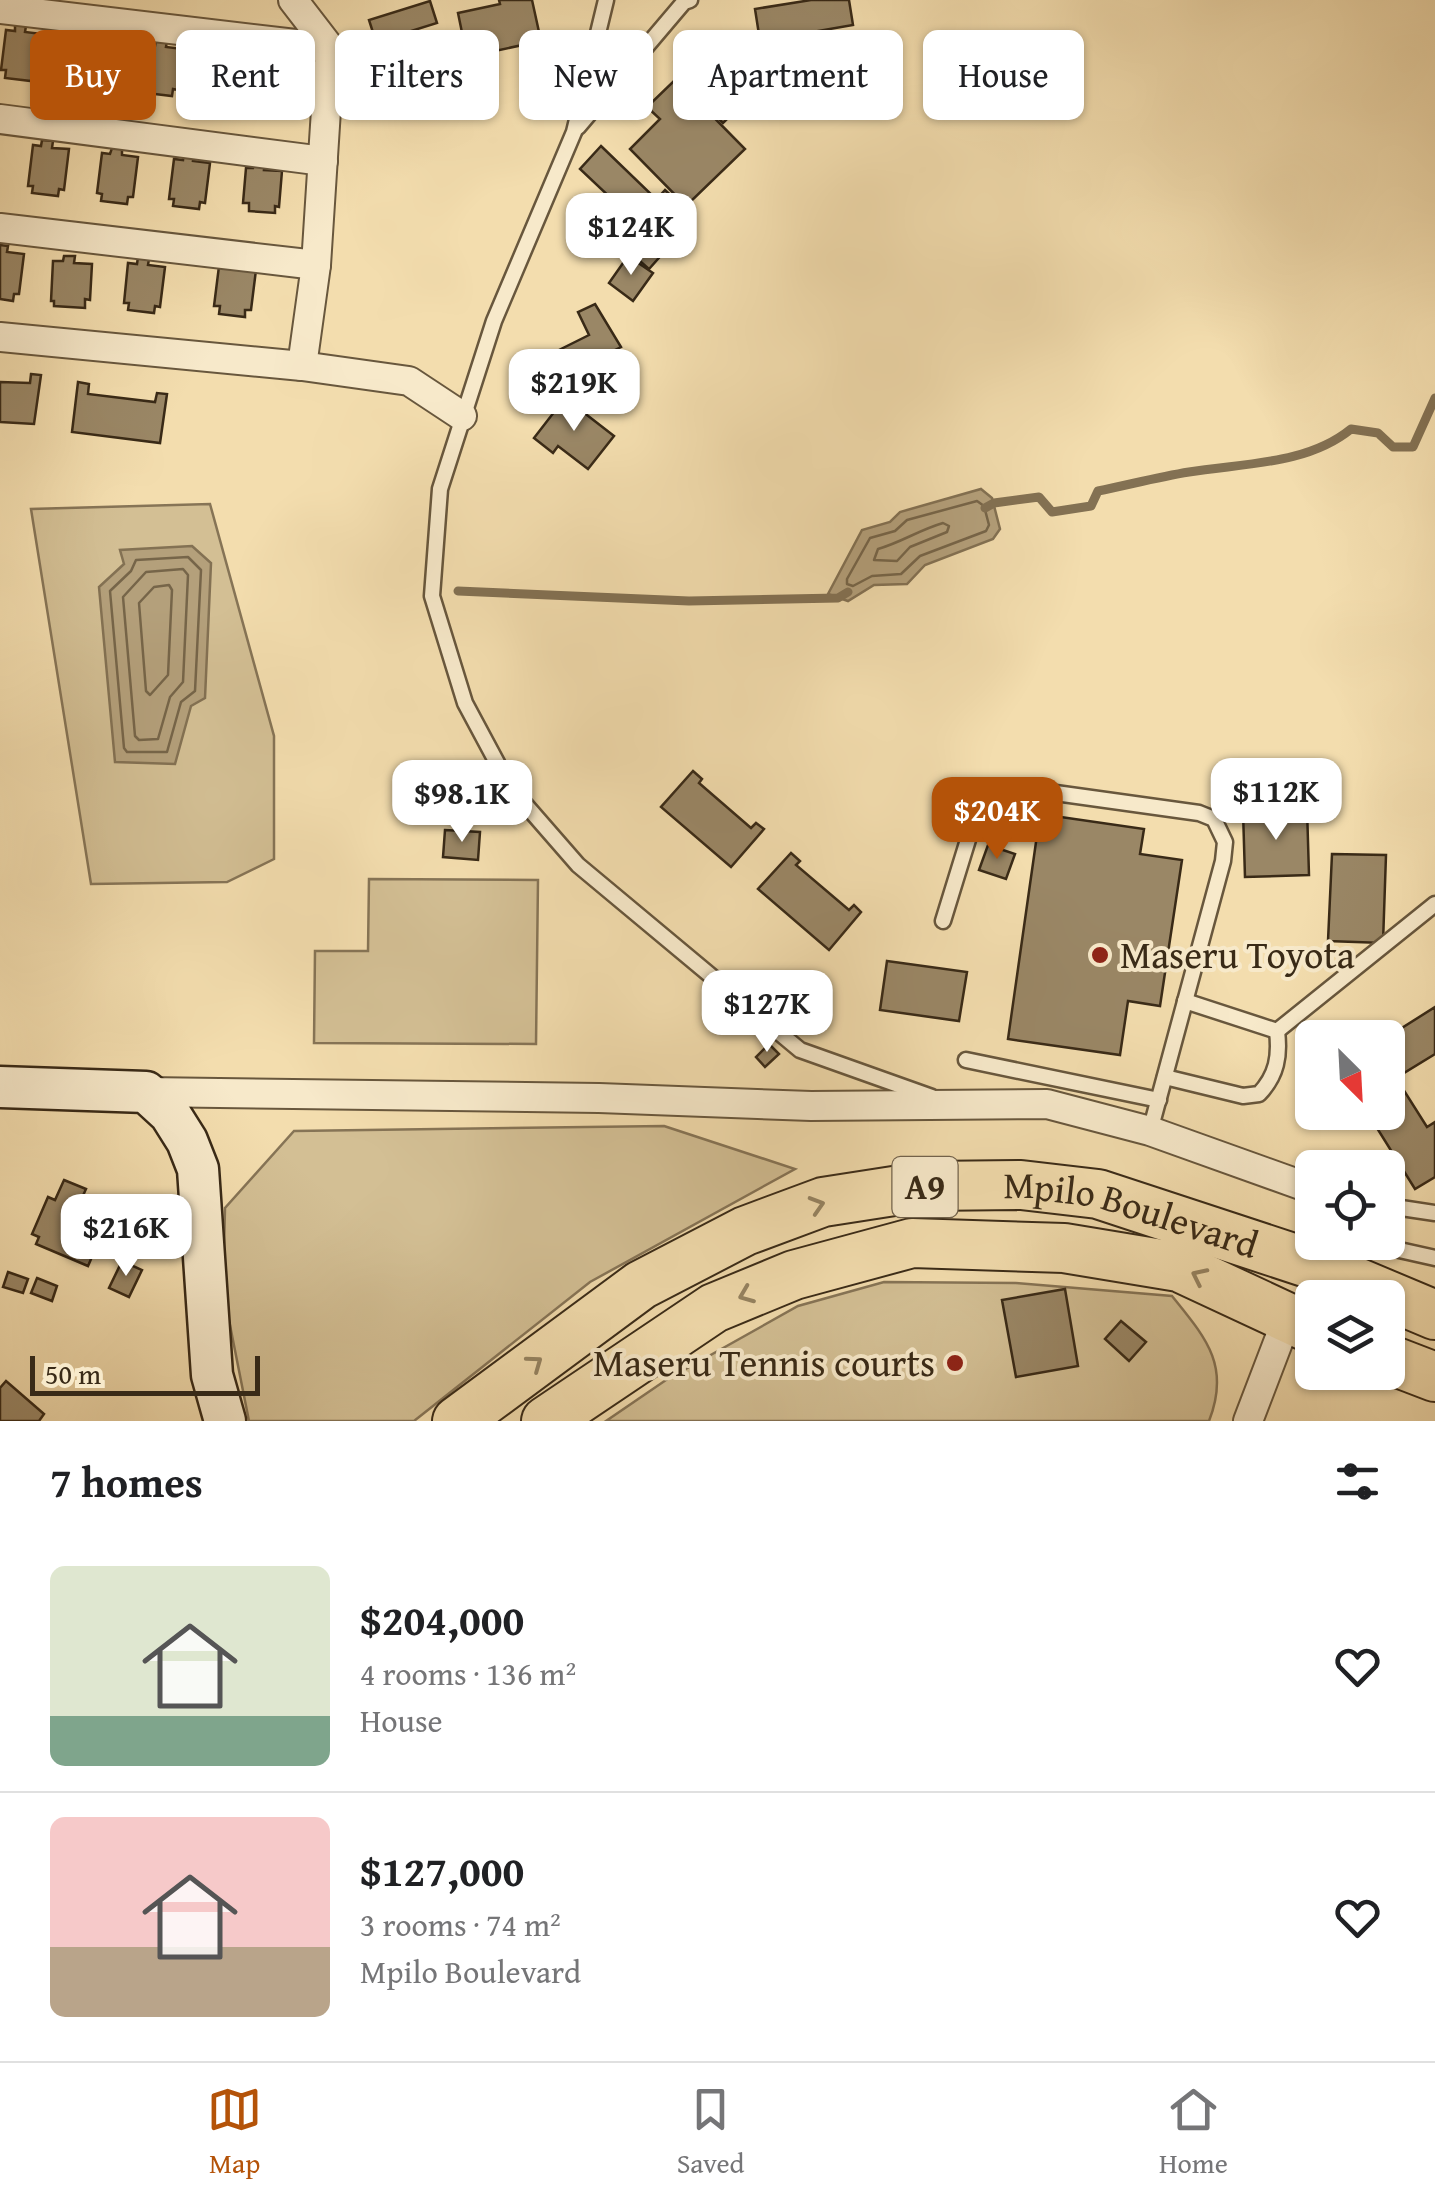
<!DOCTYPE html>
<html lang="en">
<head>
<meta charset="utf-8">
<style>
	:root { --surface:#fff; --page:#f2f2f2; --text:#202124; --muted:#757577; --line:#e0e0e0; --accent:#b45309 }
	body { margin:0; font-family:"Gentium Book Plus",serif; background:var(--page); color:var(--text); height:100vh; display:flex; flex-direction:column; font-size:38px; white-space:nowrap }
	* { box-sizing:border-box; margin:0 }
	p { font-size:32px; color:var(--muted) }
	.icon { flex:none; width:55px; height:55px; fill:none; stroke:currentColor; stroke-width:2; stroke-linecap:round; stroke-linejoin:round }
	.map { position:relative; height:1421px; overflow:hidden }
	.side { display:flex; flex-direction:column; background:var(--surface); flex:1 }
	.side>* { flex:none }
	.top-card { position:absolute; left:30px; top:30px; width:1375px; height:90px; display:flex; gap:20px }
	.needle { width:65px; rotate:156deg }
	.controls { position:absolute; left:1295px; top:1020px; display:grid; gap:20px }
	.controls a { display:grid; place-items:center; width:110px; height:110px; border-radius:15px; background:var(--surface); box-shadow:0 2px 8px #0004; font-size:50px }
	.scale { position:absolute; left:30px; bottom:25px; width:230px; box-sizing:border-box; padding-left:10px; border:5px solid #392a17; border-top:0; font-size:28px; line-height:35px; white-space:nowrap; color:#392a17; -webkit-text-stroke:8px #f7e9ca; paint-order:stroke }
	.price { position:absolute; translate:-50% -85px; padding:0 22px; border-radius:20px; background:#fff; color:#222; font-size:32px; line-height:65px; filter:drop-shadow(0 2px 5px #0008) }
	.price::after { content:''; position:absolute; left:50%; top:60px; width:30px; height:22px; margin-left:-15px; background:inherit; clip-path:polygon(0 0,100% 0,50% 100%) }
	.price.on { background:var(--accent); color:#fff }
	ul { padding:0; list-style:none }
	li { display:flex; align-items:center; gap:30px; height:250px; padding:0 50px }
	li+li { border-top:2px solid var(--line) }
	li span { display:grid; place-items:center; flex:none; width:280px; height:200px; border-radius:15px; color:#555 }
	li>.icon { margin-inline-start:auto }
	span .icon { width:120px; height:120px; fill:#fffc; stroke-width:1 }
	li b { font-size:42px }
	h2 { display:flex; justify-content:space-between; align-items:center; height:120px; padding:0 50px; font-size:42px }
	.chip { padding:0 35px; border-radius:15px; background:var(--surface); box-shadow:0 2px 8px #0004; font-size:35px; line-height:90px }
	.chip.on { background:var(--accent); color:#fff }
	.tab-bar { display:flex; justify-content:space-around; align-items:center; height:140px; border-top:2px solid var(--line); background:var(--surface); font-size:28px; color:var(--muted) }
	.tab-bar a { display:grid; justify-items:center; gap:5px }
	.tab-bar .on { color:var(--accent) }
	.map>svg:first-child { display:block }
	.green { fill:#d3bf94; stroke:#867456; stroke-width:2.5 }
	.water { fill:#b4a07b; stroke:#837153; stroke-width:2.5 }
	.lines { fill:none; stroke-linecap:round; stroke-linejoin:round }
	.shore { stroke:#766549; stroke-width:2.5 }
	.stream { stroke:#837153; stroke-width:9 }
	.building { fill:#9a8766; stroke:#392a17; stroke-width:2.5 }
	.service-casing { stroke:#68573d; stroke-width:19 }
	.minor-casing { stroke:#68573d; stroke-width:32 }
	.secondary-casing { stroke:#392a17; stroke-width:45 }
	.trunk-casing { stroke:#392a17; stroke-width:52 }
	.service { stroke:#f7e9ca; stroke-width:14 }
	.minor { stroke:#f7e9ca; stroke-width:28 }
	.secondary { stroke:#f7e9ca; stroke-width:40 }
	.trunk { stroke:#f3ddae; stroke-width:48 }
	.oneway { stroke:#968462 }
	.poi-dot { fill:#8f2418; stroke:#f7e9ca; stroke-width:4 }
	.labels { text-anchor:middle; stroke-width:8; stroke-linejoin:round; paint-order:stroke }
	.shield { fill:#f7e9ca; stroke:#72634d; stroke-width:2.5 }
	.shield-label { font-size:35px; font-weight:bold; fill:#392a17 }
	.poi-label { font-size:38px; fill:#392a17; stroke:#f7e9ca; text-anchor:start }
	.street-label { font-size:38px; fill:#392a17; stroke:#f7e9ca }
</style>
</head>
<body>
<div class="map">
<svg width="1435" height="1421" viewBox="0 0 1435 1421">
	<rect width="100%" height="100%" fill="#f3ddae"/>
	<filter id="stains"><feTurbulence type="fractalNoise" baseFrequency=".002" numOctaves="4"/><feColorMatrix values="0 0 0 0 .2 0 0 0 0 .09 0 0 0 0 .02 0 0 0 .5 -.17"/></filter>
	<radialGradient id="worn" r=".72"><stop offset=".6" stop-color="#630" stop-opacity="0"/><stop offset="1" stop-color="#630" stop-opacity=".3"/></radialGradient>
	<g class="green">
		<path d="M210,504L274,736V859L227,882L91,884L31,509Z"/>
		<path d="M369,879L538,880L536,1044L314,1043L315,951H368Z"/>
		<path d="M664,1126L795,1169L590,1282L414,1421H249L223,1290L225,1208L294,1131Z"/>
		<path d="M884,1282L1016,1283L1172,1296C1205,1337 1231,1365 1209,1421H606L666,1380L798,1306Z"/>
	</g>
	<g class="water">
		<path d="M981,489L992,498L1000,529L993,539L925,565L907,584L874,585L848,601L828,594L862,530L890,522L900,512Z"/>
		<path d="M192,546L211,563L205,698L191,706L175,764L115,762L99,587L124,564L120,550Z"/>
	</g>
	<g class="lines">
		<g class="shore">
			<path d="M977,501L984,506L989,525L986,531L920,556L901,574L872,576L853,586L847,584V579L870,538L895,531L907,520Z"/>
			<path d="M943,523L949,526L947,532L910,547L897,561L874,560L878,549C902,542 919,530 943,523Z"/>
			<path d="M188,557L201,570L195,691L181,702L167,752H127L124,748L110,591L131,571L136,560Z"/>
			<path d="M183,569L188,575L183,682L170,697L158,739L139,740L135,736L123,597L146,572Z"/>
			<path d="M169,585L172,590L168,675L150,695L146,691L139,603L154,587Z"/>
		</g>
		<g class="stream">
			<path d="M985,508L994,503L1039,497L1052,512L1091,506L1098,491C1128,485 1158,477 1189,472C1243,463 1307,465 1351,429L1378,433L1393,447H1413L1435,398"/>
			<path d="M458,591L689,601L838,598L848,592"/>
		</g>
	</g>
	<g class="building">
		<path d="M499,0H532L541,41L467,57L458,13L500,4Z"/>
		<path d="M811,0H849L853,25L760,41L755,9Z"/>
		<path d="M430,1L437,23L376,42L369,20Z"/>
		<path d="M15,25L26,26L25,32L42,34L37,74L32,73L31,81L5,78L6,70H1L6,30L15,31Z"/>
		<path d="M85,33L96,34L95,40L112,42L107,82H102L101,89L75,86L76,79L71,78L75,38L84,39Z"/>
		<path d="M156,40L167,41L166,47L183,49L178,90L173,89L172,96L146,93L147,86L142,85L146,45L155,46Z"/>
		<path d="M218,51L258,53L255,94L244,93L243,101L223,100L224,89H216Z"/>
		<path d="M751,58L770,77L723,123L704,104Z"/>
		<path d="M676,79L745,149L686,206L630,149L660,119L647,107Z"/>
		<path d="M42,140L53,141L52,148L69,149L64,190L59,189L58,196L32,193L33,186H28L33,145L41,146Z"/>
		<path d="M601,146L655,198L634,220L580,169Z"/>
		<path d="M112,148L122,149V155L138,157L133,197H128L127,204L101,201L102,194L97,193L102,153L110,154Z"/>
		<path d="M184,153L194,155L193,161L210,163L205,203L200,202L199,209L173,206L174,199H169L174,159L183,160Z"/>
		<path d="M254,163H265L264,170L282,171L279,207L275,206V213L249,211V203H243L246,168H253Z"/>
		<path d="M665,190L682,206L656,234L639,219Z"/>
		<path d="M633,222L665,251L649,269L616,240Z"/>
		<path d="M0,245L8,246L7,252L24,254L19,294H14L13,301L0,299Z"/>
		<path d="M64,256H75L74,263L92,264L90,300L85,299V308L54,306V301H51L53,261H63Z"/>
		<path d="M628,256L653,273L633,301L609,283Z"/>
		<path d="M138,257L149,259L148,265L165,267L160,307L155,306L154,313L128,310L129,303H124L128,263L137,264Z"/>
		<path d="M219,266L256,270L251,310H245V317L219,314L220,306H214Z"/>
		<path d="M595,304L621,347L566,374L555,352L589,335L578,312Z"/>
		<path d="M31,374L41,375L34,424L0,422V382L30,383Z"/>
		<path d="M78,382L89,384L88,394L155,402L157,393L167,394L160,443L72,432Z"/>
		<path d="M565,398L614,436L588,469L558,446L553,453L534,438Z"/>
		<path d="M693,771L702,779L699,783L751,828L756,823L764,829L731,867L661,807Z"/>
		<path d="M1307,808L1309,875L1245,877L1243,811Z"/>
		<path d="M1040,814L1144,829L1140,854L1182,860L1160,1006L1128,1001L1120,1055L1008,1039Z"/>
		<path d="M445,830L480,832L478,860L443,857Z"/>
		<path d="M988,845L1015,854L1006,879L979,870Z"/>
		<path d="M791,853L800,861L796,865L849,910L854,905L861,912L829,950L758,889Z"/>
		<path d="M1332,854L1386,855L1383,943L1328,941Z"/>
		<path d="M887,961L967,972L959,1021L880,1010Z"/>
		<path d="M1435,1007V1054L1396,1078L1427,1127L1435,1122V1177L1415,1189L1367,1112H1388L1386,1038Z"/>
		<path d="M769,1044L779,1054L765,1067L756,1057Z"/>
		<path d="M64,1180L86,1189L77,1209L81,1211L84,1204L110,1215L88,1266L36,1244L39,1237L32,1234L48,1197L55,1200Z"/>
		<path d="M122,1261L142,1270L129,1297L109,1288Z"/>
		<path d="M8,1272L28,1279L23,1293L3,1287Z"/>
		<path d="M37,1278L57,1286L52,1301L31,1293Z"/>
		<path d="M1065,1289L1078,1366L1016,1377L1002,1300Z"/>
		<path d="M1121,1321L1146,1342L1129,1361L1105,1339Z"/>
		<path d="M6,1381L44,1414L39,1421H0V1388Z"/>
	</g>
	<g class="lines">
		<defs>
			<g id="service">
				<path d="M606,0L574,132L494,321L440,489L432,596L465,703L510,787L578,865L800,1050L932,1097"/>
				<path d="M578,127L684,2L690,0"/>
				<path d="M943,921L979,804C998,790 1011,789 1034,790L1199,813L1214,819L1225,842L1223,861L1150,1131"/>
				<path d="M1277,1031L1435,904"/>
				<path d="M966,1060L1159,1100"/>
				<path d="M1165,1077L1243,1096L1259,1094C1277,1075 1280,1056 1277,1031L1185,1001"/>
				<path d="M1388,1206L1435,1213"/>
				<path d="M1336,1261L1368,1243L1435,1258"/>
			</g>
			<g id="minor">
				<path d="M293,0L330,48L316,265L302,366L409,381L462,416"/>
				<path d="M0,9L330,48"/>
				<path d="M0,119L323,161"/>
				<path d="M0,228L316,265"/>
				<path d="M0,337L302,366"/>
				<path d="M146,1092L599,1098L811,1106L1047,1104L1150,1131L1312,1189"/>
				<path d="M1248,1421L1287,1319"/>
			</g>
			<path id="secondary" d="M0,1087L146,1092L170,1114L187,1141L198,1169L212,1375L225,1421"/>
			<g id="trunk">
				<path d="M1388,1359L1435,1377"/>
				<path id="s1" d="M457,1421L641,1285L745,1231L823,1202L926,1186L1021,1185L1098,1194L1323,1268L1435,1315"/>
				<path d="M546,1421L714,1308L794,1275L912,1243L1064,1248L1179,1267L1312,1329"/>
			</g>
		</defs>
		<use href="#service" class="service-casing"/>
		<use href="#minor" class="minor-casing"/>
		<use href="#secondary" class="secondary-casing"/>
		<use href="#trunk" class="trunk-casing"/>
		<use href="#service" class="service"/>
		<use href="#minor" class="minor"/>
		<use href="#secondary" class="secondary"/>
		<use href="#trunk" class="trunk"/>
	</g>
	<defs><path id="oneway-chevron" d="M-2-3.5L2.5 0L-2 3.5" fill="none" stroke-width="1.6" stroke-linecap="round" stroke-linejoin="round" transform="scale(2.5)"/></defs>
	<g class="oneway">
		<use href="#oneway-chevron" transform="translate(817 1205) rotate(-17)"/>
		<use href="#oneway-chevron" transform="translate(1199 1276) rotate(-154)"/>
		<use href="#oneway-chevron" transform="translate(746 1295) rotate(158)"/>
		<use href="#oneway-chevron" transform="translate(535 1363) rotate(-36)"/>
	</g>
	<g class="poi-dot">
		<circle cx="1100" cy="955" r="10"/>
		<circle cx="955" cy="1363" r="10"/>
	</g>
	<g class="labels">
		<rect class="shield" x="892.5" y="1157" width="65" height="60" rx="8"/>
		<g class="shield-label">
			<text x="925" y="1199">A9</text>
		</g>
		<g class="poi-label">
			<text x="1120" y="968">Maseru Toyota</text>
			<text x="935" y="1376" text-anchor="end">Maseru Tennis courts</text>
		</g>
		<g class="street-label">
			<text dy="13" stroke="none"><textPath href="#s1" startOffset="742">Mpilo Boulevard</textPath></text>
		</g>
	</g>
	<rect width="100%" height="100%" filter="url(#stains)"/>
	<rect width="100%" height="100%" fill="url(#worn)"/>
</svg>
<div class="controls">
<a><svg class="needle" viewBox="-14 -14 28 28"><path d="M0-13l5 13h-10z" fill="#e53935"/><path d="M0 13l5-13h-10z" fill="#757577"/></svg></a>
<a><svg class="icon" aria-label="locate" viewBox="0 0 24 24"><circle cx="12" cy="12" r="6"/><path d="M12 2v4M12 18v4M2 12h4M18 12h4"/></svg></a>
<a><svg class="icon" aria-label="layers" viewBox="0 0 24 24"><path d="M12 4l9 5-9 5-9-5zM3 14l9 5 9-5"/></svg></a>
</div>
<div class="scale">50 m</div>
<b class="price" style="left:631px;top:278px">$124K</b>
<b class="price" style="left:574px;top:434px">$219K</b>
<b class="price" style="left:1276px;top:843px">$112K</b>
<b class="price" style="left:462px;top:845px">$98.1K</b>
<b class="price on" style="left:997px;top:862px">$204K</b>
<b class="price" style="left:767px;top:1055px">$127K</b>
<b class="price" style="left:126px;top:1279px">$216K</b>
<div class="top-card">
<a class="chip on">Buy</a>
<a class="chip">Rent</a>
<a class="chip">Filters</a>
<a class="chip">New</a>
<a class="chip">Apartment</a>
<a class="chip">House</a>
</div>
</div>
<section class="side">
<h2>7 homes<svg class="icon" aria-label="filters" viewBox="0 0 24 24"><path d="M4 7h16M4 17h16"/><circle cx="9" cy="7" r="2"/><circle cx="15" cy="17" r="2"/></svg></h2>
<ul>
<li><span style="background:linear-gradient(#dfe7d0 75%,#7fa58c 0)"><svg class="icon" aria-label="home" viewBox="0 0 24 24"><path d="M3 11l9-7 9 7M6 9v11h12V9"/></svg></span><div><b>$204,000</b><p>4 rooms · 136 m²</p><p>House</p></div><svg class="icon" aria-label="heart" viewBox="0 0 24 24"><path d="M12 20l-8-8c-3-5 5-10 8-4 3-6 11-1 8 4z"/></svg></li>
<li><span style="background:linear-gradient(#f6c9c9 65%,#b9a48a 0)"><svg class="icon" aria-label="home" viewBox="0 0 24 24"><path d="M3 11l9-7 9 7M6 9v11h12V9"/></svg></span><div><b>$127,000</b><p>3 rooms · 74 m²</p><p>Mpilo Boulevard</p></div><svg class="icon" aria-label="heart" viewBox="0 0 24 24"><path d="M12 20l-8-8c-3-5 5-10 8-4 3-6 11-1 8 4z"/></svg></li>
</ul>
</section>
<nav class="tab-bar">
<a class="on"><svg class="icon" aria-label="map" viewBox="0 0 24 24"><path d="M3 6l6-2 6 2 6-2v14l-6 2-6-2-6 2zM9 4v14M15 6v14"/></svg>Map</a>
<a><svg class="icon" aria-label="saved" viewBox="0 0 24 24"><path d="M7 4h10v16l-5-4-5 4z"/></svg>Saved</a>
<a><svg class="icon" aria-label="home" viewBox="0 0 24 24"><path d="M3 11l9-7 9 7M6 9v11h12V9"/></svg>Home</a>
</nav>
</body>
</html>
